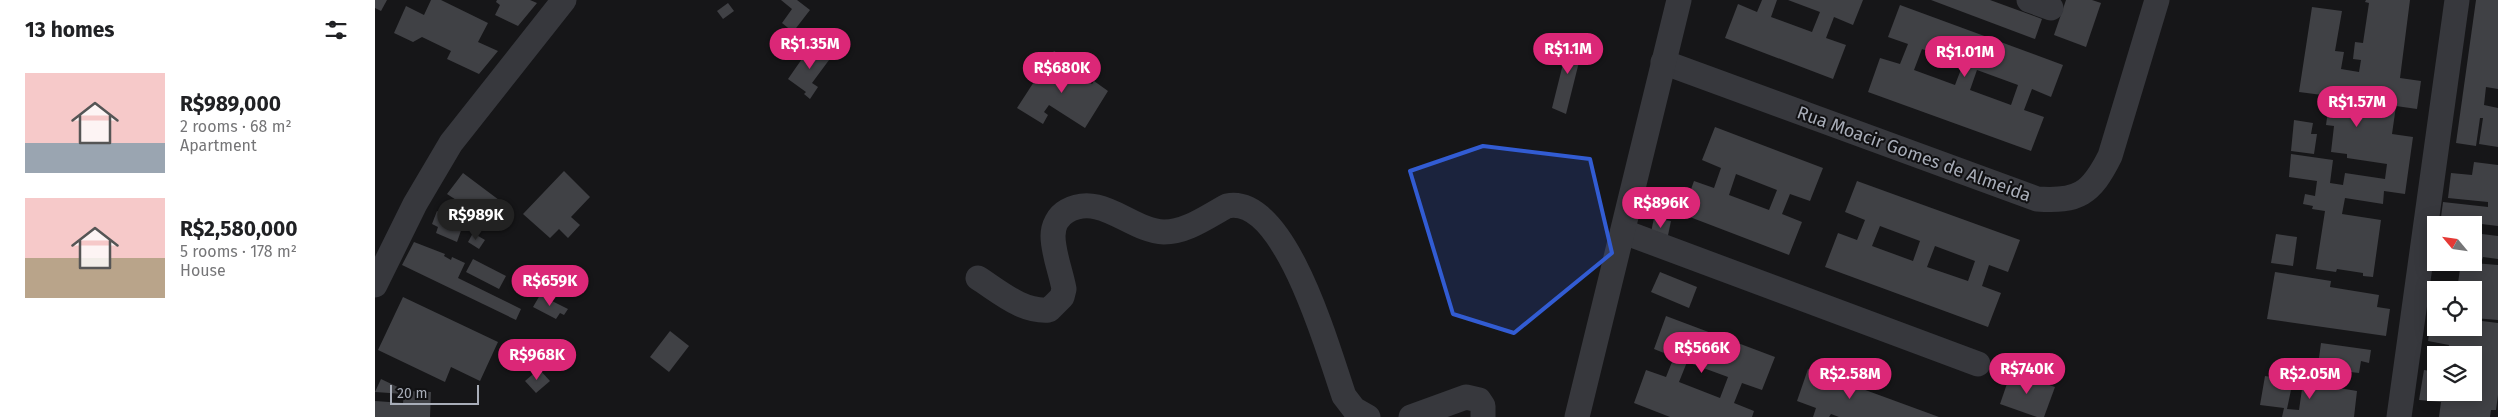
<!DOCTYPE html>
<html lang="en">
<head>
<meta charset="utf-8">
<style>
	:root { --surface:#fff; --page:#f2f2f2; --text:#202124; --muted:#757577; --accent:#db2777 }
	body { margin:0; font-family:"Fira Sans",sans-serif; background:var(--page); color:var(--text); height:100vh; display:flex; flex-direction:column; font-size:19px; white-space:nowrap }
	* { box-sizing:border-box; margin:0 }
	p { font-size:16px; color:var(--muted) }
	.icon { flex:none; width:28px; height:28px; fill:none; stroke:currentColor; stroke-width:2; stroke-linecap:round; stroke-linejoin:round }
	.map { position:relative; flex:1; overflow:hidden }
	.panel { display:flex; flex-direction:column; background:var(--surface); width:375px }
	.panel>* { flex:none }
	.needle { width:32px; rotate:299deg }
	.fabs { position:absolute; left:2052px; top:216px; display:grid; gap:10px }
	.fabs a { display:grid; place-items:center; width:55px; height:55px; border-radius:0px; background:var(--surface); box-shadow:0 2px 12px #0003; font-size:25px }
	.scale { position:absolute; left:15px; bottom:12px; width:89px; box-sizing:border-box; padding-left:5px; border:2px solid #a8adb8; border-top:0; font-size:14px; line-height:18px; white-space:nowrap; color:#a8adb8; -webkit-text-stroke:4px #111113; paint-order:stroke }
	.price { position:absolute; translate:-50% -42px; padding:0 11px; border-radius:18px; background:var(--accent); color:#fff; font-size:16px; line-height:32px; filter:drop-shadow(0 1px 2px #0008) }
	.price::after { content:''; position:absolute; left:50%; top:30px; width:15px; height:11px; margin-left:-8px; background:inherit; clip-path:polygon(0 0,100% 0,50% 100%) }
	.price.selected { background:#222; color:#fff }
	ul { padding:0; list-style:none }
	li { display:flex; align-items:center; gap:15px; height:125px; padding:0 25px }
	li span { display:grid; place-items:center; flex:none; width:140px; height:100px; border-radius:0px; color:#555 }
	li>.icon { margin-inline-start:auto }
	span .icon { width:60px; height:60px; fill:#fffc; stroke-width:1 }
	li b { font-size:21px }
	h2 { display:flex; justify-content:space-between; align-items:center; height:60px; padding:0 25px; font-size:21px }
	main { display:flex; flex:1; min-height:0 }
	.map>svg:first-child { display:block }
	.building { fill:#404145; fill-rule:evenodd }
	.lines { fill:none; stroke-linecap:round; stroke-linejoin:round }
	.minor { stroke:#37383d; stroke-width:25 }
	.marked { fill:#325cd3; fill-opacity:0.2; stroke:#325cd3; stroke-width:4; stroke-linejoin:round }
	.labels { text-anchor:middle; stroke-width:4; stroke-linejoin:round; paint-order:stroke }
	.street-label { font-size:18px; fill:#a8adb8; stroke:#111113 }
</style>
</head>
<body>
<main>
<section class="panel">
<h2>13 homes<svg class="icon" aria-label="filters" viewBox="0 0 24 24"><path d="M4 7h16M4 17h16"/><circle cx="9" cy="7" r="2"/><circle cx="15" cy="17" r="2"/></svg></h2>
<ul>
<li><span style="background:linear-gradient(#f6c9c9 70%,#9aa5b1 0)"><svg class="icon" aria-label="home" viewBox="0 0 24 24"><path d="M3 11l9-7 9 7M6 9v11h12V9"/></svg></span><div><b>R$989,000</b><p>2 rooms · 68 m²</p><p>Apartment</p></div></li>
<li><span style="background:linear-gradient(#f6c9c9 60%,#b9a48a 0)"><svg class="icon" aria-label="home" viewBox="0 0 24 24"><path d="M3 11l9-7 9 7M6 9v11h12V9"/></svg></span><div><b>R$2,580,000</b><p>5 rooms · 178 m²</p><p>House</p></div></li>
</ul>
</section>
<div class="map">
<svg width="2123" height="417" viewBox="0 0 2123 417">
	<rect width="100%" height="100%" fill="#161618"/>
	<g class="building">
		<path d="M0,0H12L6,11L0,8Z"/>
		<path d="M56,0H66L113,23L103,42L123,51L104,74L72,59L76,51L47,37L38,42L19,33L31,6L49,15Z"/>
		<path d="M122,0H155L162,3L143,26L120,15L125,5L121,2Z"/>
		<path d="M406,0H422L435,10L418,32L407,23L417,9Z"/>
		<path d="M1387,0H1402L1396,17L1437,32L1445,12L1413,0H1488L1478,25L1459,17L1451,38L1471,45L1458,79L1350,38L1363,4L1382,12Z"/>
		<path d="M1556,0H1615L1667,19L1660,39Z"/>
		<path d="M1691,0H1717L1726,3L1711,47L1679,35Z"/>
		<path d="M1991,0H2035L2025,78L2046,81L2042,109L2021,106L2017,134L2038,137L2030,194L2009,191L2008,204L1970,198L1967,214L2006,220L1998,277L1988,276V273L1962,269L1961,272L1941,269L1950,211L1937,209L1938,206L1928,204L1930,194L1940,196L1942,181L1914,177L1916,154L1958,160L1955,183L1968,185L1970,173L2010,179L2012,164L1972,158V154L1956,152L1959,126L1951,125L1955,96L1924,92L1937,7L1967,11L1960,51L1969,52L1966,69L1984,72L1986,60L1978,59L1980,42L1988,43L1994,3L1990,2Z"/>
		<path d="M2101,0H2123V89L2111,87L2109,105L2123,108V147L2104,144L2108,118H2105L2101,146L2081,143Z"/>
		<path d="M353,3L359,11L348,19L342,11Z"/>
		<path d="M1525,5L1688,65L1676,97L1657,89L1649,110L1669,117L1656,151L1493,92L1505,58L1525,64L1533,44L1513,37ZM1547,49L1588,64L1580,85L1539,70ZM1602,70L1643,85L1636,105L1595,90Z"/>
		<path d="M1195,36L1209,42L1191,114L1177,108Z"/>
		<path d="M438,43L457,56L437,83L443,87L435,99L429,94L431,92L413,79Z"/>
		<path d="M679,51L691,59L688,64L717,84L719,81L733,91L710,128L674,105L669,112L673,115L668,124L642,108Z"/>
		<path d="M1919,120L1938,123L1936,134H1942L1939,154L1916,151Z"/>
		<path d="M1340,127L1448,168L1435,201L1415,194L1407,214L1427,222L1414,255L1307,214L1319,181L1339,188L1346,168L1327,160ZM1361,174L1402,190L1394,210L1354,195Z"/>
		<path d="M2099,162L2123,165V226L2090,222V225H2065L2068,202L2113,207V202L2073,198L2076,173L2097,175Z"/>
		<path d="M189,171L215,197L196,217L205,225L193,238L184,229L175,238L148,214Z"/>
		<path d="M88,173L132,206L123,219L114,212L109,218L72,194Z"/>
		<path d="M1482,181L1645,240L1633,272L1614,265L1607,286L1626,293L1613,327L1450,267L1463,233L1482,240L1490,220L1470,212ZM1505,226L1545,241L1538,261L1497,246ZM1560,246L1600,261L1593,281L1552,267Z"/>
		<path d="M62,211L89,222L82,242L61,233L63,227L57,224Z"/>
		<path d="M1279,218L1296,221L1292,240L1275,237Z"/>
		<path d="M98,233L110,240L104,249L93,242Z"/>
		<path d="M2099,233L2123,236V259L2108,257L2107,260L2099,259Z"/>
		<path d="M1901,234L1922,237L1918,266L1896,263Z"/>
		<path d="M39,242L70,254L69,256L76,260L77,257L90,263L83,278L146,309L141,320L27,265Z"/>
		<path d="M98,259L131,276L124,289L91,272Z"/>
		<path d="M2086,262L2123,265V320L2099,318V290H2082Z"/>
		<path d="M1285,272L1322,287L1314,308L1276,292Z"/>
		<path d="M1900,272L1956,281L1955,287L2004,295L2002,307L2015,309L2011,336L1892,319Z"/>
		<path d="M165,295L193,309L189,315L185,313L181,319L158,307Z"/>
		<path d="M28,297L123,342L105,381L76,367L70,382L3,350Z"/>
		<path d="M2059,298H2061V328H2099V320L2123,323V395L2121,410H2116L2115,417H2064L2066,402L2044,400L2049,370L2061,372V392H2099V355H2072L2074,345L2053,341Z"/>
		<path d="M1291,316L1400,357L1387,390L1367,383L1359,403L1379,411L1377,417H1295L1259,403L1271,370L1291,377L1299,357L1279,349ZM1312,362L1353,377L1345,398L1304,382Z"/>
		<path d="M295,331L314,346L294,372L275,357Z"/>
		<path d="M1946,343L1996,350L1994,363L1986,361L1984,373L1967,371L1966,383L1941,380Z"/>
		<path d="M164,369L175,381L161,393L150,381Z"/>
		<path d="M1433,369L1564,417H1464L1456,414L1454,417H1438L1441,408L1422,401Z"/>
		<path d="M1636,372L1680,387L1669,417H1662L1625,404Z"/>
		<path d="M1890,376L1909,379L1908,388L1916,390L1912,409L1924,410L1928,382L1982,391L1979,417H1907L1909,408L1885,405Z"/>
		<path d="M6,379L31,391L56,392L55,417H0V401L28,403L29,394L0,392Z"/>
	</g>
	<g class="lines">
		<g class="minor">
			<path d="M1654,0L1676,8"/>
			<path d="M1288,62L1662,199C1703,202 1716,194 1735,156L1782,0"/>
			<path d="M1249,232L1603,364"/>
			<path d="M603,278C625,292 647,312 674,310L687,297L689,289C686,272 678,253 678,236C678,226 683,216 692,211C726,192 756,231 789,232C812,232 833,216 852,206C911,194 954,354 969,396L979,409L993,417"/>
			<path d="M0,285L40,204L76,143L189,0"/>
			<path d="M1036,417L1091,397L1104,400L1108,406V417"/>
			<path d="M1202,417L1304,0"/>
			<path d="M2024,417L2082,0"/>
		</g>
	</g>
	<path class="marked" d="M1108,146L1215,159L1237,253L1139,333L1078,314L1035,171Z"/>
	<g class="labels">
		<g class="street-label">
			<text transform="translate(1539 154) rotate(20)" y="6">Rua Moacir Gomes de Almeida</text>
		</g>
	</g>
</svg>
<div class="fabs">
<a><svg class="needle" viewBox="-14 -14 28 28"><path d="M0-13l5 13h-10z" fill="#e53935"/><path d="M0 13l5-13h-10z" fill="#757577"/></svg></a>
<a><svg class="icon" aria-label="locate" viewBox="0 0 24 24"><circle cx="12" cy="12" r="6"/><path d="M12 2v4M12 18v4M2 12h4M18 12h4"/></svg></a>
<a><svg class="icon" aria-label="layers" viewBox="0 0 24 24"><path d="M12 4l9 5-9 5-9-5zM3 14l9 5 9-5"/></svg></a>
</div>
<div class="scale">20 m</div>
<b class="price" style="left:435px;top:70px">R$1.35M</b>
<b class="price" style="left:1193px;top:75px">R$1.1M</b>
<b class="price" style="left:1590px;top:78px">R$1.01M</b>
<b class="price" style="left:687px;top:94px">R$680K</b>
<b class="price" style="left:1982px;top:128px">R$1.57M</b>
<b class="price" style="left:1286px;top:229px">R$896K</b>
<b class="price selected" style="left:101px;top:241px">R$989K</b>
<b class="price" style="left:175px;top:307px">R$659K</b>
<b class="price" style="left:1327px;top:374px">R$566K</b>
<b class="price" style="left:162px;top:381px">R$968K</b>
<b class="price" style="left:1652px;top:395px">R$740K</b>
<b class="price" style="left:1475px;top:400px">R$2.58M</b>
<b class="price" style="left:1935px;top:400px">R$2.05M</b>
</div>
</main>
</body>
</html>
